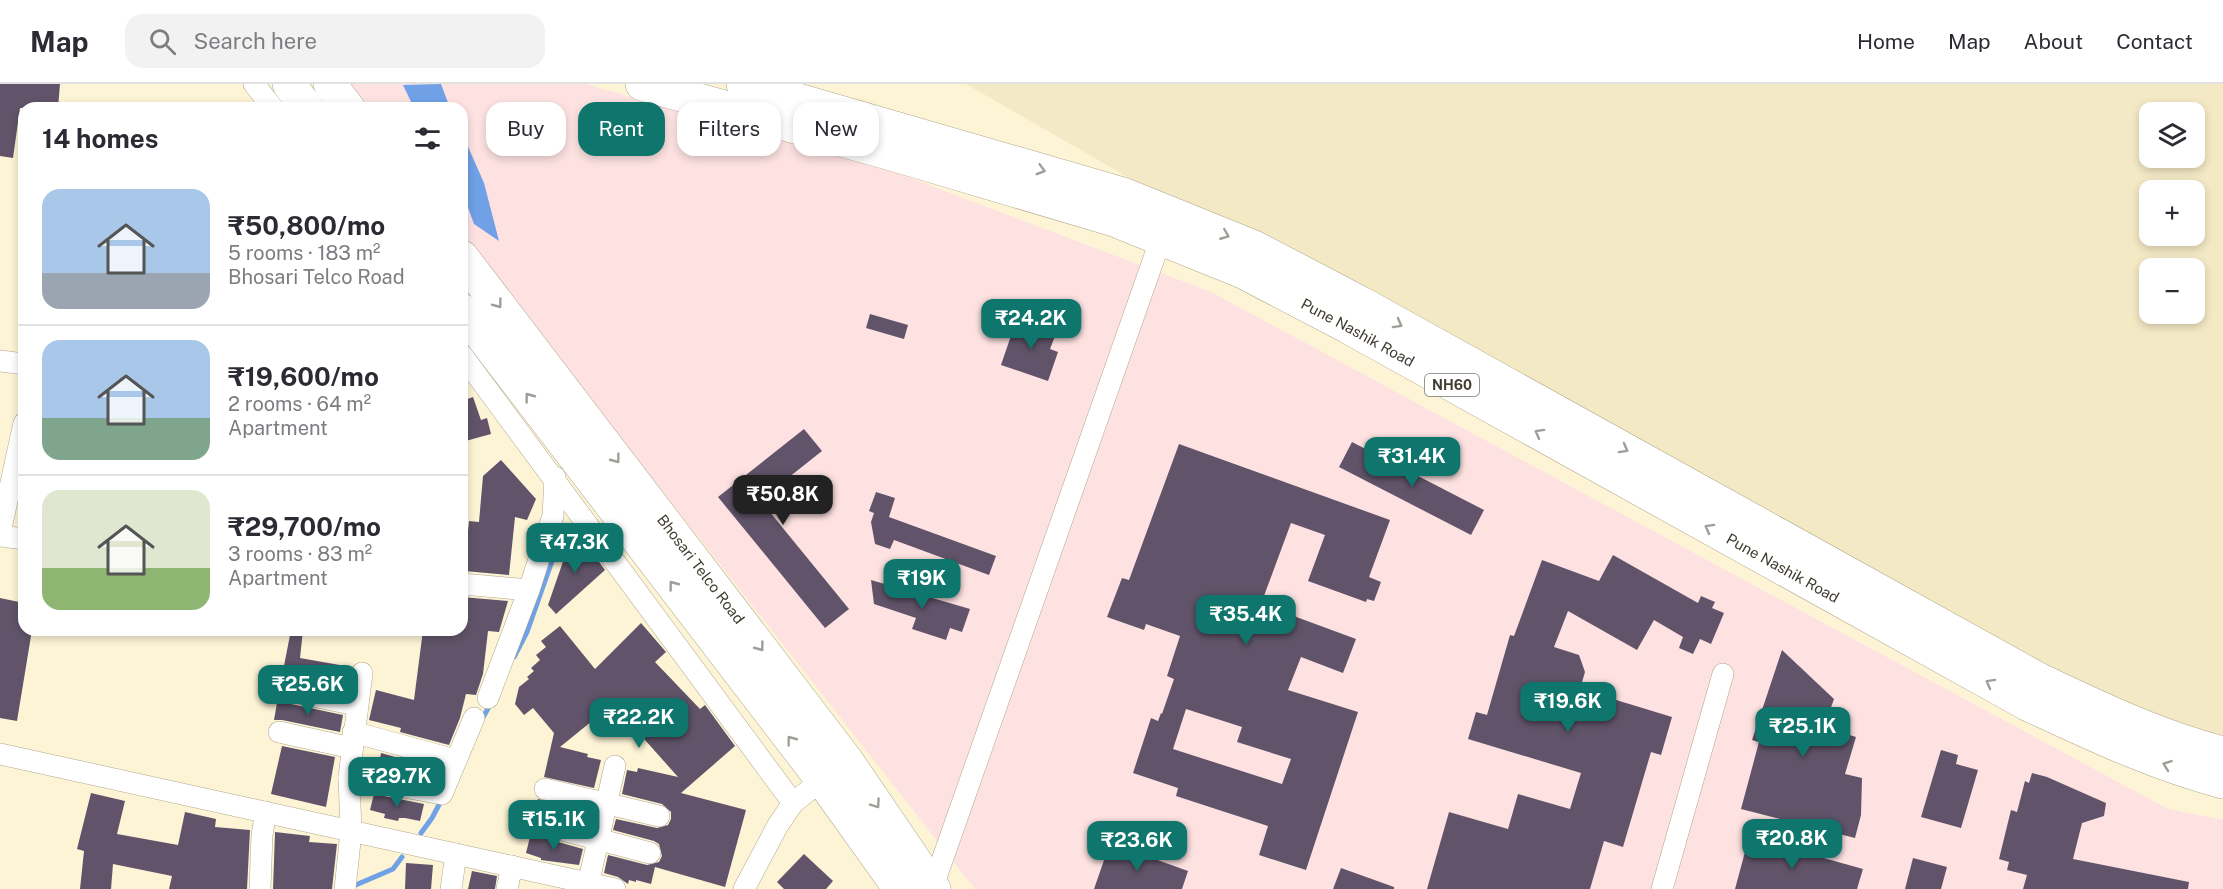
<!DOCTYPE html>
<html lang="en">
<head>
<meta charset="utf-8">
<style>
	:root { --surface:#fff; --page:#f2f2f3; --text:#2b2b33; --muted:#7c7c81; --line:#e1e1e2; --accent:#0f766e }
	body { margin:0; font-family:"Public Sans",sans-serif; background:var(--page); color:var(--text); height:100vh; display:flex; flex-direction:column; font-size:22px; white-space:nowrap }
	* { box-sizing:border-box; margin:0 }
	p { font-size:20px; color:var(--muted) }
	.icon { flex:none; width:33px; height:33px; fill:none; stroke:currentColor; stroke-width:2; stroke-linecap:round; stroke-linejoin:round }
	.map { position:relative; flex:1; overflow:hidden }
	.side { position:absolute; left:18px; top:18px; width:450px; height:534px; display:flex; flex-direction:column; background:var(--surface); border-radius:18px; box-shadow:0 3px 9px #0003 }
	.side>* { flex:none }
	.banner { position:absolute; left:486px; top:18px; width:570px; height:54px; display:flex; gap:12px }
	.fabs { position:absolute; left:2139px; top:18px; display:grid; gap:12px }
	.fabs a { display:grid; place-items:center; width:66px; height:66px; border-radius:12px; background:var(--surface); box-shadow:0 3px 9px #0003; font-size:30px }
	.price { position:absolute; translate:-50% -51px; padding:0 14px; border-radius:12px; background:var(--accent); color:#fff; font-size:20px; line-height:39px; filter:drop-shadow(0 2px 3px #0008) }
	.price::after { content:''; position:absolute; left:50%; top:36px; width:18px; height:14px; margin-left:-9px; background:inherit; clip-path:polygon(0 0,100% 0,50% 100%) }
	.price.on { background:#222; color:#fff }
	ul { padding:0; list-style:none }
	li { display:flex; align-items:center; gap:18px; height:150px; padding:0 24px }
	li+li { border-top:2px solid var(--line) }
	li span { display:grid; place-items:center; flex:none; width:168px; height:120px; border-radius:18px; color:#555 }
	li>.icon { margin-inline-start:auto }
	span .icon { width:72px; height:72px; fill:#fffc; stroke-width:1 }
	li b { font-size:26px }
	h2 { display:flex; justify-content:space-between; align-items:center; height:72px; padding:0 24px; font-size:26px }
	.tag { padding:0 21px; border-radius:18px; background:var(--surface); box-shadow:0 3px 9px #0003; font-size:21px; line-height:54px }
	.tag.on { background:var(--accent); color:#fff }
	header { display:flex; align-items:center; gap:36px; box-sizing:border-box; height:84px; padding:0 30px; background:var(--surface); border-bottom:2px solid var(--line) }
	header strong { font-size:28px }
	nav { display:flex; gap:33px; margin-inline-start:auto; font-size:21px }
	.search { width:420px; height:54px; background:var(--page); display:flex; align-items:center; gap:15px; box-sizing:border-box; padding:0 21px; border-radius:18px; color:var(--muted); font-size:22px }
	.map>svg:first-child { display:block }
	.industrial { fill:#fee2e2 }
	.built { fill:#f4e9c5; fill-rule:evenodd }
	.water { fill:#70a1e7 }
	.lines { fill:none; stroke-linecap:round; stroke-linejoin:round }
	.stream { stroke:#70a1e7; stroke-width:5 }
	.building { fill:#61546a; fill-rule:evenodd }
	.minor-casing { stroke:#b0a78b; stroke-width:22 }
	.primary-casing { stroke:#b0a78b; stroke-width:34 }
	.trunk-casing { stroke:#b0a78b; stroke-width:34 }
	.minor { stroke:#fff; stroke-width:21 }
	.primary { stroke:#fff; stroke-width:33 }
	.trunk { stroke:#fff; stroke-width:33 }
	.oneway { stroke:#a09e98 }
	.labels { text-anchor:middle; stroke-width:6; stroke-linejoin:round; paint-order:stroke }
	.shield { fill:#fff; stroke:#79766e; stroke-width:1.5 }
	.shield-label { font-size:14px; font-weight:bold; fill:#403c30 }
	.street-label { font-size:15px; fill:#403c30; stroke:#fff }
</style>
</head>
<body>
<header>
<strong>Map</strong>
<div class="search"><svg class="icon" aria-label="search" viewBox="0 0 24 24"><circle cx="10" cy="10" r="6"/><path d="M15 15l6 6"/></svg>Search here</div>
<nav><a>Home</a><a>Map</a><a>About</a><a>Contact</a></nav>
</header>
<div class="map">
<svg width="2223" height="805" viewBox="0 0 2223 805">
	<rect width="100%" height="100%" fill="#fdf4d6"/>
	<path class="industrial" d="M343,0H586L900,90L1211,208L2168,725L2223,736V805H975L462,152V24H361Z"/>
	<path class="built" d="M966,0H2223V663L1737,444ZM2150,28H2194V74H2150ZM2150,106H2194V152H2150ZM2150,184H2194V230H2150Z"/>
	<g class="water">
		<path d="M441,0L450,24H414L403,1Z"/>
		<path d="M462,49L484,99L499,157L474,140L462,107Z"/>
	</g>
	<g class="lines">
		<g class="stream">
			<path d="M514,573L527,548L564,443"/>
			<path d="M481,637L491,619"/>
			<path d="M421,749L432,734L442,715"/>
			<path d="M351,803L393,785L402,773"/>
		</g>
	</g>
	<g class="building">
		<path d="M0,0H60L58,24H20L13,74L0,72Z"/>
		<path d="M870,230L908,241L904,255L866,244Z"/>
		<path d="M1017,234L1057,247L1050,265L1058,268L1048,297L1001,281Z"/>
		<path d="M473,313L481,336L487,334L491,350L462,358V317Z"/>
		<path d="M804,345L822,367L760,416L849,525L825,544L718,413Z"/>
		<path d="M1352,358L1484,426L1471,451L1339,383Z"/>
		<path d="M1179,360L1390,436L1369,493L1381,498L1374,517L1367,515L1366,518L1308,497L1325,451L1291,439L1261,520L1356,555L1343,589L1301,573L1288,606L1358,628L1306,786L1259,771L1268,742L1176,712L1178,704L1133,689L1151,634L1158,637L1161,629L1162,630L1174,595L1167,592L1180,552L1146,540L1144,546L1107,533L1122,494L1129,496ZM1186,625L1242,643L1237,658L1291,675L1282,700L1173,665Z"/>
		<path d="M501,376L536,415L527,436L515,433L509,491L464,487L469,437L479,438L483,392Z"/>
		<path d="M876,408L895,414L889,433L996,472L989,491L894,456L890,465L875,460L871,438L874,429L869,427Z"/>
		<path d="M580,452L605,486L556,530L548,521L568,463Z"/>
		<path d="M1613,471L1698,519L1701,512L1715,518L1712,524L1724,529L1711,560L1700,555L1693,570L1679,564L1683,553L1654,536L1637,566L1568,527L1554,563L1579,571L1585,588L1580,605L1672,633L1661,671L1651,668L1623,763L1604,757L1590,805H1427L1449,728L1508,745L1518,710L1570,725L1581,689L1468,655L1476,628L1487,631L1510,551L1514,552L1542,476L1599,497Z"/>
		<path d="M871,496L970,525L962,548L950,544L946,556L912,545L916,534L874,520Z"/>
		<path d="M462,513L508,517L499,548L488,547L483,590L476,611L466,610L460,634L449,661L400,648L401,644L369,636L376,606L414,616L423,546H462Z"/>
		<path d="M0,514L24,519V546H32L17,637L0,634Z"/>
		<path d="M641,539L666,568L655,578L700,625L705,621L735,662L681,709L746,726L725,803L655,783L651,800L636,796V798L629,796L628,800L618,793L604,789L608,771L647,781L659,778L662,772L659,760L654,757L613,746L616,735L657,744L668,741L671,735V728L662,720L622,710L627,686L637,688L638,684L678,693L613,620L560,663L588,670L587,673L601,676L594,704L544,693L554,649L533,624L524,631L515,620L519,603L529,595L527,593L534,587L531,584L540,576L536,571L546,563L541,557L560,542L595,585Z"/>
		<path d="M291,546H303L300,574L351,583L346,606L292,595L281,597Z"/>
		<path d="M1782,566L1834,615L1824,643L1856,653L1845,690L1862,694L1861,731L1855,754L1741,725L1759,658L1752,656Z"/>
		<path d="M278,613L286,619L343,631L340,648L282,636H274Z"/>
		<path d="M282,662L335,673L326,723L271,710Z"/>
		<path d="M1941,666L1958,671L1956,680L1978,686L1961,744L1921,733Z"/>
		<path d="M381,669L431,683L428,695L378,685Z"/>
		<path d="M2032,689L2047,693L2106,719L2104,732L2082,739L2073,775L2189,798L2188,805H2023L2027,791L2007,786L2009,778L1999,775L2011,726L2017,728L2025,697L2029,699Z"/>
		<path d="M91,709L125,717L117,750L178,761L185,728L216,735L215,743L250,746L247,805H169L172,792L113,780L111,805H80L84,767L77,765Z"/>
		<path d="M374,710L424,720L420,737L405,734H399L398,737L384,734L385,730L370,726Z"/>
		<path d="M538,715L588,728L585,739L543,728L534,729Z"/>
		<path d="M275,748L310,752L309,758L337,760L332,805H273Z"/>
		<path d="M531,749L537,752L583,765L579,781L541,776V774L526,769Z"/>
		<path d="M1749,753L1863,785L1857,805H1735Z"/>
		<path d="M1110,759L1188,787L1182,805H1094Z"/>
		<path d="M804,770L833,797L826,805H784L777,798Z"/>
		<path d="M1913,774L1947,783L1941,805H1905Z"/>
		<path d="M406,779L433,781L431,805H405Z"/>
		<path d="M1341,784L1394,803V805H1333Z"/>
		<path d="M472,787L497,792L495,805H468Z"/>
	</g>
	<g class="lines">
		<defs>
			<g id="minor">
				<path d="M254,0L273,24"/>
				<path d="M462,271L793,719"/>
				<path d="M0,277L24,280"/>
				<path d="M0,449L24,339"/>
				<path d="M0,452L24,455"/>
				<path d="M462,500L529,506"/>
				<path d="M289,607L356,621"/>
				<path d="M488,614L529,506L553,432L555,393"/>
				<path d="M279,648L352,664"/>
				<path d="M353,648L455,676"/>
				<path d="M0,670L615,805"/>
				<path d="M349,693L442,710L474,634"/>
				<path d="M545,705L659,732"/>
				<path d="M540,740L650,769"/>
				<path d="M260,805L262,751L266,728"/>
				<path d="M345,805L351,748L349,693L362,589"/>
				<path d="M451,805L456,770"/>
				<path d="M507,805L512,782"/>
				<path d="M587,805L615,682"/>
				<path d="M744,805L778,741L793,719L822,696"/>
				<path d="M932,805L1165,143"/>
				<path d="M1662,805L1723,590"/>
			</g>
			<g id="primary">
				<path d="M289,0L307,24"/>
				<path d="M330,0L348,24"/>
				<path id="s1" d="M462,173L847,677L934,805"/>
				<path d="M462,226L822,696L900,805"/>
			</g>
			<g id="trunk">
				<path id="s2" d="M642,0L895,71L1114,136L1243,188L1348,243L2027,620C2092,650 2154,680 2223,698"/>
				<path d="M743,0L1123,110L1254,163L1361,219L2040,596C2100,624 2159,653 2223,669"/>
			</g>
		</defs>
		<use href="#minor" class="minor-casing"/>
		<use href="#primary" class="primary-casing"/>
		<use href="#trunk" class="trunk-casing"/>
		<use href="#minor" class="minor"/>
		<use href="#primary" class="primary"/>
		<use href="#trunk" class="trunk"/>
	</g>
	<defs><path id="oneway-chevron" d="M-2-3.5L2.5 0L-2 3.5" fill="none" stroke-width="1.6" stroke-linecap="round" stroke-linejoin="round" transform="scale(1.5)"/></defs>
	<g class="oneway">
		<use href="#oneway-chevron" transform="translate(1041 86) rotate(16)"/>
		<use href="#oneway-chevron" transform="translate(1225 151) rotate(22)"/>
		<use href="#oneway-chevron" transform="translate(498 220) rotate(53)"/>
		<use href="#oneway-chevron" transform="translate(1398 240) rotate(29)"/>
		<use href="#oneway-chevron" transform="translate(529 313) rotate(-127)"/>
		<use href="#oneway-chevron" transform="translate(1539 349) rotate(-151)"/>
		<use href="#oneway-chevron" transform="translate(1624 365) rotate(29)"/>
		<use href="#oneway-chevron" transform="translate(616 375) rotate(53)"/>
		<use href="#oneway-chevron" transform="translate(1709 444) rotate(-151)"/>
		<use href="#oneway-chevron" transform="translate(673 501) rotate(-127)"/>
		<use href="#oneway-chevron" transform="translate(760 563) rotate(53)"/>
		<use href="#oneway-chevron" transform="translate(1990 599) rotate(-151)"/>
		<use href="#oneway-chevron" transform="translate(791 656) rotate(-127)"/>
		<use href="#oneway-chevron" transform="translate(2167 681) rotate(-160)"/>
		<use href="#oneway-chevron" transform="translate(876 720) rotate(55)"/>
	</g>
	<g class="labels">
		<rect class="shield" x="1425" y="290" width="54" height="22" rx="4.5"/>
		<g class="shield-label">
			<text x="1452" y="306">NH60</text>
		</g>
		<g class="street-label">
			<text dy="5" stroke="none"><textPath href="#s2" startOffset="760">Pune Nashik Road</textPath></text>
			<text dy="5" stroke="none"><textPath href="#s2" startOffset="1246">Pune Nashik Road</textPath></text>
			<text dy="5" stroke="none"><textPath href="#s1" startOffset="393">Bhosari Telco Road</textPath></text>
		</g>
	</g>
</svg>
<div class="fabs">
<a><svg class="icon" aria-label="layers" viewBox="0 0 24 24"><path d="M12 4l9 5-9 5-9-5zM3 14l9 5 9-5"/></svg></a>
<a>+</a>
<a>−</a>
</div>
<b class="price" style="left:1031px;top:266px">₹24.2K</b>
<b class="price" style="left:1412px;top:404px">₹31.4K</b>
<b class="price on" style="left:783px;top:442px">₹50.8K</b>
<b class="price" style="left:575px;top:490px">₹47.3K</b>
<b class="price" style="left:922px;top:526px">₹19K</b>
<b class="price" style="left:1246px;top:562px">₹35.4K</b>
<b class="price" style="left:308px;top:632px">₹25.6K</b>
<b class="price" style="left:1568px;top:649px">₹19.6K</b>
<b class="price" style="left:639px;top:665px">₹22.2K</b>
<b class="price" style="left:1803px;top:674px">₹25.1K</b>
<b class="price" style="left:397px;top:724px">₹29.7K</b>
<b class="price" style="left:554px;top:767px">₹15.1K</b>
<b class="price" style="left:1792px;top:786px">₹20.8K</b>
<b class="price" style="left:1137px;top:788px">₹23.6K</b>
<div class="banner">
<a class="tag">Buy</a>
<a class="tag on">Rent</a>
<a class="tag">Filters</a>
<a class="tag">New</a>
</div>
<section class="side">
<h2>14 homes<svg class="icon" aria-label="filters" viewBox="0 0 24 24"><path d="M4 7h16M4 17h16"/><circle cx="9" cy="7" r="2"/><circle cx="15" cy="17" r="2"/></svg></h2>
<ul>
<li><span style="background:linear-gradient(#a9c7e8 70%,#9aa5b1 0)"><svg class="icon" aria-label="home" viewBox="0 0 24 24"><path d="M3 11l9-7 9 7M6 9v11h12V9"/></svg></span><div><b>₹50,800/mo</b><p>5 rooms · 183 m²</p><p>Bhosari Telco Road</p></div></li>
<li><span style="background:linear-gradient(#a9c7e8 65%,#7fa58c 0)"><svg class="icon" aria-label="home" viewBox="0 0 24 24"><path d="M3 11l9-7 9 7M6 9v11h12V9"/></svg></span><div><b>₹19,600/mo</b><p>2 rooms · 64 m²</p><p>Apartment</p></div></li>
<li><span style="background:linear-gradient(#dfe7d0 65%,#8fb573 0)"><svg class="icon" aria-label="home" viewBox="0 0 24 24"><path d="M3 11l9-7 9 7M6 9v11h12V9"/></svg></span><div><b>₹29,700/mo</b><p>3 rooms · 83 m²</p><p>Apartment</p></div></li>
</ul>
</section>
</div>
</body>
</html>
